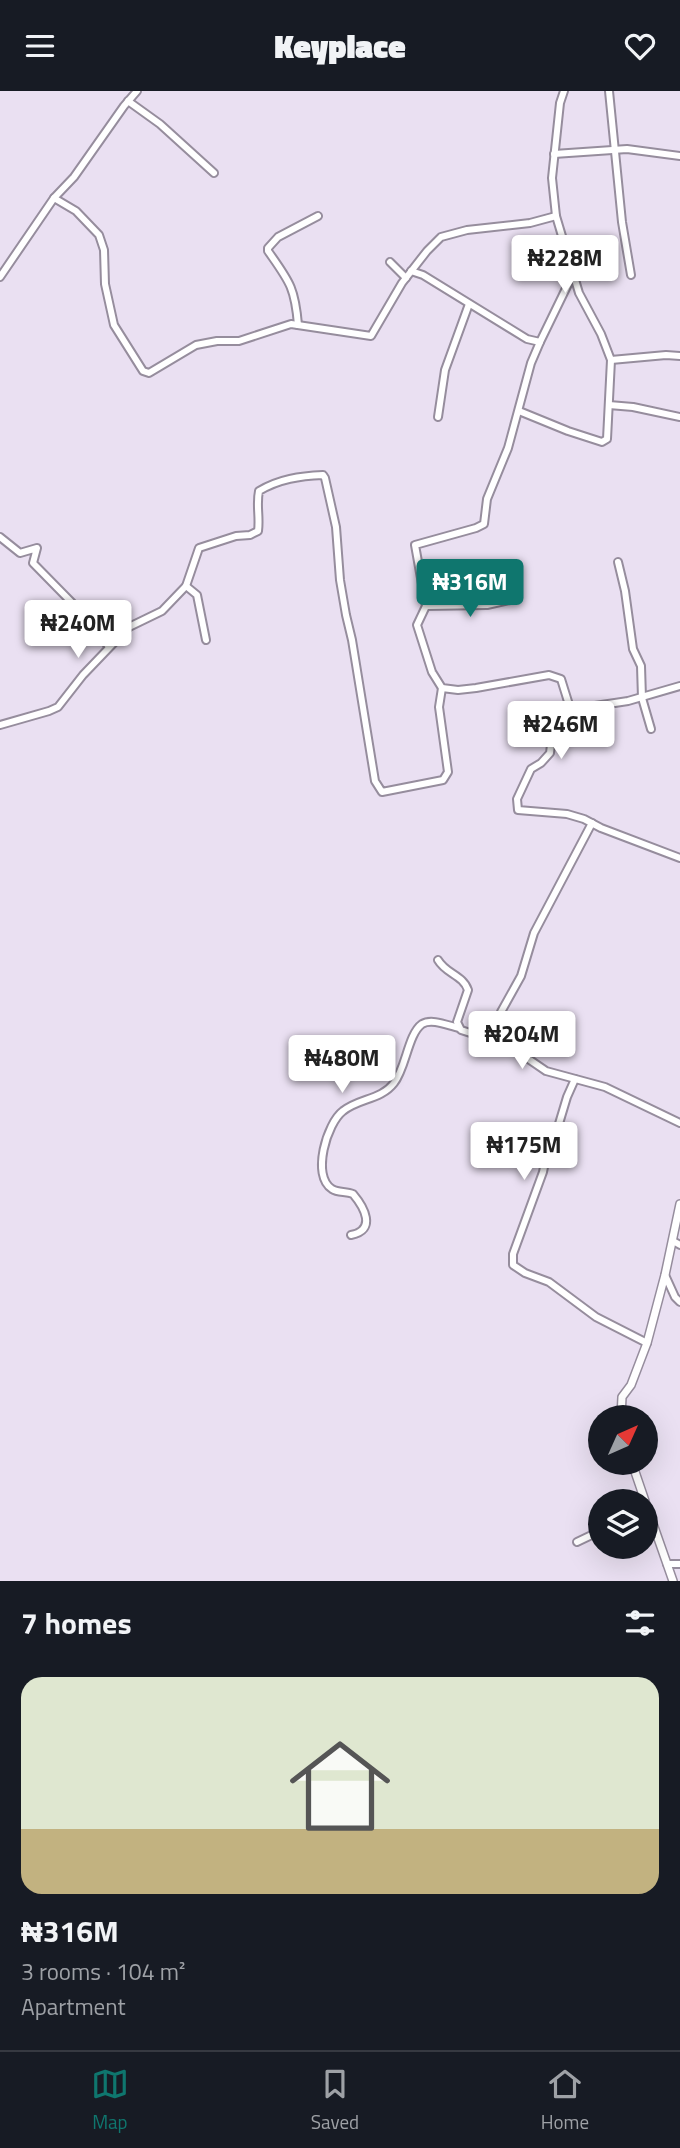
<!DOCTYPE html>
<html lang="en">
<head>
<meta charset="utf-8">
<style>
	:root { --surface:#171b24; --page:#242831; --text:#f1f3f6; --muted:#9ea1a6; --line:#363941; --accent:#0f766e }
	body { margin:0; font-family:"Titillium Web",sans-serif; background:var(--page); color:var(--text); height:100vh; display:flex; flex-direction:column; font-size:26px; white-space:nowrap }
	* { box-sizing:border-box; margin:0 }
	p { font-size:23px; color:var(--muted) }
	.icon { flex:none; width:38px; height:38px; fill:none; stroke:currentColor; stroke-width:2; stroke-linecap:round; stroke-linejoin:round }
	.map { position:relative; height:1490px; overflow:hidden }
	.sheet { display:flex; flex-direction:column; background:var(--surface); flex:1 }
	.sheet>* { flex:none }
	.needle { width:46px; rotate:45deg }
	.tools { position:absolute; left:588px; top:1314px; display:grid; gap:14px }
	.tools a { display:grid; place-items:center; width:70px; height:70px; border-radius:50%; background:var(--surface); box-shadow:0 7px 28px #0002; font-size:35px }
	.price { position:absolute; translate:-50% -60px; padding:0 16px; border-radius:7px; background:#fff; color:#222; font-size:23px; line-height:46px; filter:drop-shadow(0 2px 4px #0008) }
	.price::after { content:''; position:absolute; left:50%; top:42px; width:21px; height:16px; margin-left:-10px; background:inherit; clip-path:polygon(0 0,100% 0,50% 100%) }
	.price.active { background:var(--accent); color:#fff }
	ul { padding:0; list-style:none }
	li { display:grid; align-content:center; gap:14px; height:371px; padding:0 21px }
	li+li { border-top:2px solid var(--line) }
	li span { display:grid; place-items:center; height:217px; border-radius:21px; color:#555 }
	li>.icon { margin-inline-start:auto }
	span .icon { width:126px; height:126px; fill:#fffc; stroke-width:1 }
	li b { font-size:30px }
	h2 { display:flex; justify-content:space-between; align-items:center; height:84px; padding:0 21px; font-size:30px }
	header { display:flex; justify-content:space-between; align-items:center; height:91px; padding:0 21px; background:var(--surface); font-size:32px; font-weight:800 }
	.tabs { display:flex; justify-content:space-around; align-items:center; height:98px; border-top:2px solid var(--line); background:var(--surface); font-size:19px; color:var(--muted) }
	.tabs a { display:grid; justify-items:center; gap:4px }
	.tabs .active { color:var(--accent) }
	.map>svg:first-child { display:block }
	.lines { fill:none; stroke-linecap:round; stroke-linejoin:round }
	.minor-casing { stroke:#968d9d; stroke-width:10 }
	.tertiary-casing { stroke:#968d9d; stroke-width:10 }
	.minor { stroke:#fff; stroke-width:6 }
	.tertiary { stroke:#fff; stroke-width:7 }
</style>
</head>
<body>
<header><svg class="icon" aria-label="menu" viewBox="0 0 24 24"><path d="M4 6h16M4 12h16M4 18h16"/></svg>Keyplace<svg class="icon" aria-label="heart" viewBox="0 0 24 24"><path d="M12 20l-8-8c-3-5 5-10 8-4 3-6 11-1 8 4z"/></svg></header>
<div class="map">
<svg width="680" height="1490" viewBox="0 0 680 1490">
	<rect width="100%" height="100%" fill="#eae0f2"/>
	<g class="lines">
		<defs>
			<g id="minor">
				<path d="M609,0L622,131L631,184"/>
				<path d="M128,10L160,33L214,82"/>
				<path d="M554,63L627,58L680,65"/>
				<path d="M54,107L76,120L99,144L104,159L105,193L114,234L143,280L149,282L196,254L217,250H239L291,233L371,245L402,192L427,160L441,146L467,139L530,132L556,125"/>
				<path d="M390,171L406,187"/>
				<path d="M411,180L423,184L527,248L540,251"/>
				<path d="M573,183L540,251L531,272L508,357L487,408L484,433L476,437L415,454L426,515L417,534L432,581L442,597L458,599L476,597L549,584L561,588L570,617L575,618L628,610L680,595"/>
				<path d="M0,186L54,107L74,86L124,15L137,0"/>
				<path d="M298,234C295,196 289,190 268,160V157L278,146L318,125"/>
				<path d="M611,269L666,264L680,265"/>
				<path d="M609,314L633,316L680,326"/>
				<path d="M519,320L568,340L602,351L607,348L611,269L601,243L579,202L556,125L552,87L560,12L564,0"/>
				<path d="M438,326L445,279L469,213"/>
				<path d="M0,446L20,462L37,457L33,472L85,525L109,556"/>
				<path d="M618,471L625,500L633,558L641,575L642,607L651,638"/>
				<path d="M186,495L197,504L206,549"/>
				<path d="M426,515L487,514L510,509"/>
				<path d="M570,617L565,636L552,645L550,662L541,672L531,678L517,708L518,719L567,723L584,728L601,737L680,767"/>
				<path d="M0,634L49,620L58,616L83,584L129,536L162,520L186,495L199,457L236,445L250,444L258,440C260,426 256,414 259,400C279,388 300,385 323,384L325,387L336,436L340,489L346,524L352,549L375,690L382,701L443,689L448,681L439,616L442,597"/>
				<path d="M438,869C446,883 463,884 468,899L457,931L461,939L508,954L546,980L605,996L680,1032"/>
				<path d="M490,949L501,921L521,885L534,842L592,732"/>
				<path d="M575,988L567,1006L558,1036L547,1061L543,1081L513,1163V1174L525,1182L549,1191L596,1226L647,1252"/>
				<path d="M351,1144C377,1139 364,1116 353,1103C346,1100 338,1102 332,1098C311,1085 327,1032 343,1020C359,1007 381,1009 394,992C406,977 408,943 422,933C432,927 449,935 459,937"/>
				<path d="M673,1150L680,1154"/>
				<path d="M665,1184L675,1206L680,1211"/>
				<path d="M646,1442L653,1432"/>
				<path d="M577,1451L600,1440"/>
				<path d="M667,1473H680"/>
			</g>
			<g id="tertiary">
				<path d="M621,1326L622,1306L631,1294L647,1252L665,1184L680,1113"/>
				<path d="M632,1372L645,1410"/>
				<path d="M646,1413L673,1490"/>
			</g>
		</defs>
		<use href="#minor" class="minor-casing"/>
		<use href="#tertiary" class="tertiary-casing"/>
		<use href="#minor" class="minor"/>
		<use href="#tertiary" class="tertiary"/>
	</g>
</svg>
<div class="tools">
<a><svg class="needle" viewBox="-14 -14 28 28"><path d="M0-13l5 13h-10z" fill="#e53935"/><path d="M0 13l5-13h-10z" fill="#9ea1a6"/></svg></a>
<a><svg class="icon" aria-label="layers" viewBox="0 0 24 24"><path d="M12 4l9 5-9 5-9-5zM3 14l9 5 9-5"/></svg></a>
</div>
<b class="price" style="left:565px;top:204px">₦228M</b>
<b class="price active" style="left:470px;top:528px">₦316M</b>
<b class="price" style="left:78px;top:569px">₦240M</b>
<b class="price" style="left:561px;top:670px">₦246M</b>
<b class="price" style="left:522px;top:980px">₦204M</b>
<b class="price" style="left:342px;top:1004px">₦480M</b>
<b class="price" style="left:524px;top:1091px">₦175M</b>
</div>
<section class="sheet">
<h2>7 homes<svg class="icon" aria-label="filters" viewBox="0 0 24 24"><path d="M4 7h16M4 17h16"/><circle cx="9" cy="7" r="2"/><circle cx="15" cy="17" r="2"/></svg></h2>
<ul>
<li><span style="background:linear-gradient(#dfe7d0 70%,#c2b280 0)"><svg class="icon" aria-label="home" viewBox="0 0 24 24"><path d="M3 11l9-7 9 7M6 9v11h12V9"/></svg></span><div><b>₦316M</b><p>3 rooms · 104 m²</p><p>Apartment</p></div></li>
</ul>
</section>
<nav class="tabs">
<a class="active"><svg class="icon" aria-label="map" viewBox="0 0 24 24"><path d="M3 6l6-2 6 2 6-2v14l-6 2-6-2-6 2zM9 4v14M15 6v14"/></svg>Map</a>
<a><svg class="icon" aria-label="saved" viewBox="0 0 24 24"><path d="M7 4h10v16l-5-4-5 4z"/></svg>Saved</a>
<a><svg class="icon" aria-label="home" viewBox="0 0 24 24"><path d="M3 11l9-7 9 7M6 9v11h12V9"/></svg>Home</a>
</nav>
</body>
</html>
